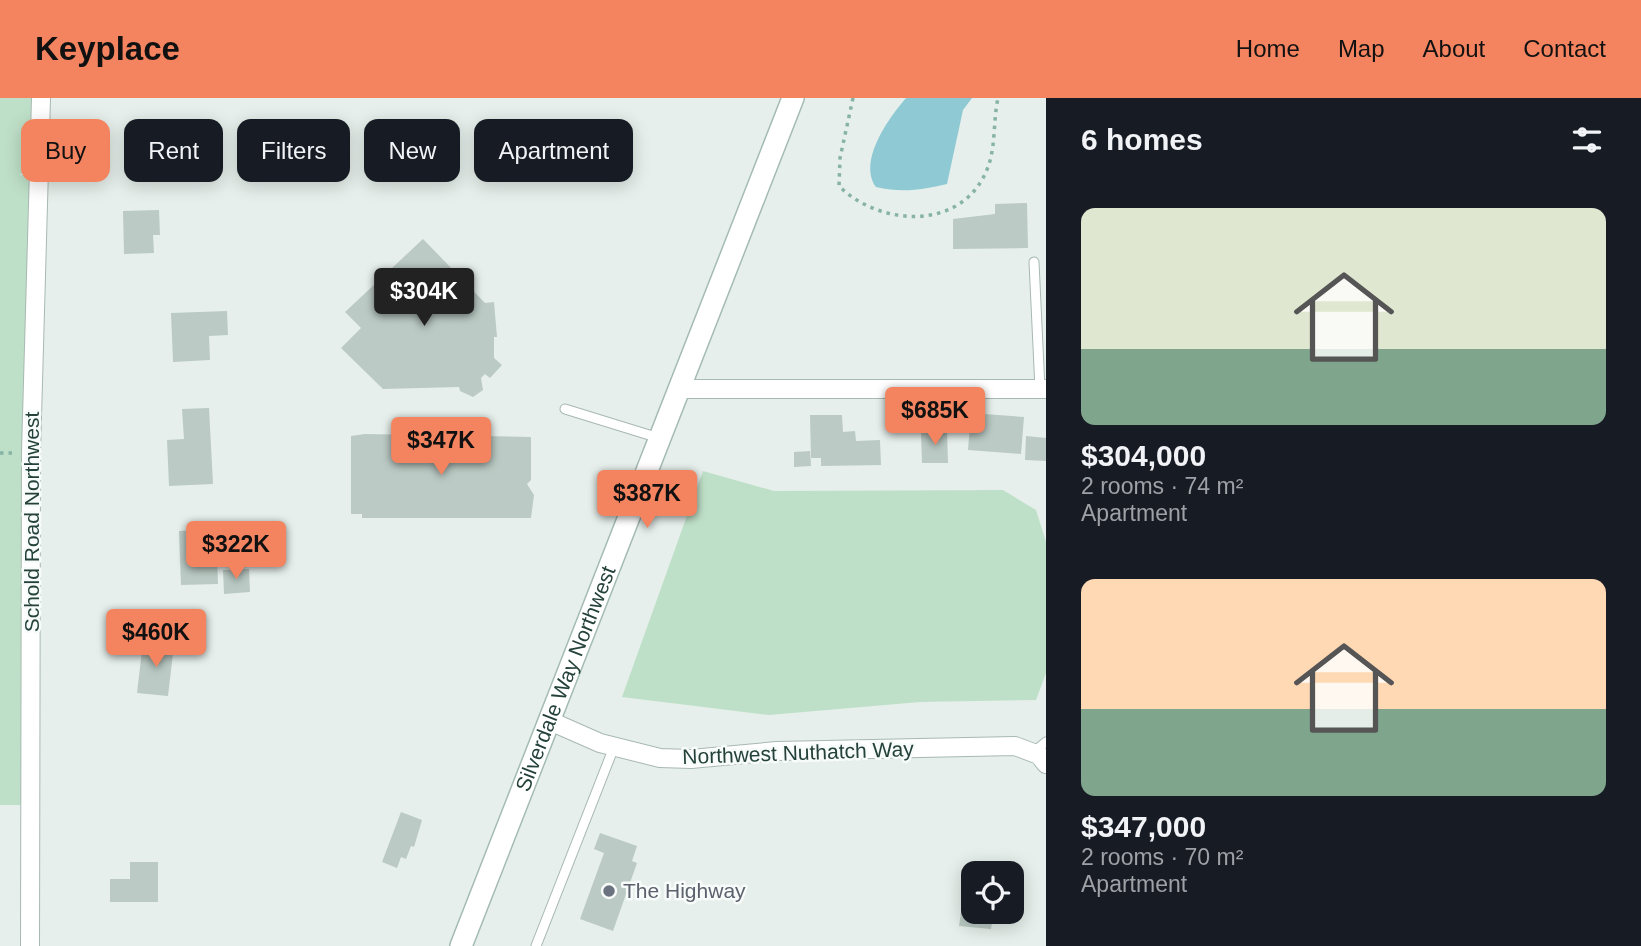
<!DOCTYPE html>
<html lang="en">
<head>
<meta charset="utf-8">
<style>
	:root { --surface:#171b24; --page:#20242c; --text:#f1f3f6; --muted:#9ea1a6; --accent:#f4845f }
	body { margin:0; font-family:Helvetica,sans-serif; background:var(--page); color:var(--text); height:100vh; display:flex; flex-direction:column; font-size:26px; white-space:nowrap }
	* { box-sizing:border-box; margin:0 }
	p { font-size:23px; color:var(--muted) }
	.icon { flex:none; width:38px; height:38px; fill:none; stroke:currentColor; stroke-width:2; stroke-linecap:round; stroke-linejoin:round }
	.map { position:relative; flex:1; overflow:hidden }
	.side { display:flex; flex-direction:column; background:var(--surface); width:595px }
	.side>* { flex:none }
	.guide { position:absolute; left:21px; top:21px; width:665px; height:63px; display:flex; gap:14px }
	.controls { position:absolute; left:961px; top:763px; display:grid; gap:14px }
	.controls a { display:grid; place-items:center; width:63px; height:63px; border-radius:14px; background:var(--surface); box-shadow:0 4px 18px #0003; font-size:35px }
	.price { position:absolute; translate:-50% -60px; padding:0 16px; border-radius:7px; background:var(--accent); color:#111; font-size:23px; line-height:46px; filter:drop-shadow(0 2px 4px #0008) }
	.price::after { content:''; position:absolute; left:50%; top:42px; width:21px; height:16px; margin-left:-10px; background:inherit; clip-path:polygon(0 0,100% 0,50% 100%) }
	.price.on { background:#222; color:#fff }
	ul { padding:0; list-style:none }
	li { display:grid; align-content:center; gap:14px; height:371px; padding:0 35px }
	li span { display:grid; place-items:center; height:217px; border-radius:14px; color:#555 }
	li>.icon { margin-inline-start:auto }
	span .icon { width:126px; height:126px; fill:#fffc; stroke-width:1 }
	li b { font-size:30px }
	h2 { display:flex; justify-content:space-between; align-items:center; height:84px; padding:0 35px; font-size:30px }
	.chip { padding:0 24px; border-radius:14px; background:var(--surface); box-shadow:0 4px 18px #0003; font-size:24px; line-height:63px }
	.chip.on { background:var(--accent); color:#111 }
	header { display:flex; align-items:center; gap:42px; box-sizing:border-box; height:98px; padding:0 35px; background:var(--accent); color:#111 }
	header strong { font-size:33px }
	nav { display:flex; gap:38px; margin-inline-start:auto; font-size:24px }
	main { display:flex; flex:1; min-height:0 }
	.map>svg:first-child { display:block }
	.green { fill:#bfe0c8 }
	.water { fill:#8ec9d4 }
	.building { fill:#bbcac4 }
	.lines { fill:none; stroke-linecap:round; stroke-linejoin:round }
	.service-casing { stroke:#a8b8b2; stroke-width:11 }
	.minor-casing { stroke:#a8b8b2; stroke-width:20 }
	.secondary-casing { stroke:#a4bbb3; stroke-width:24 }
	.path { stroke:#86b3a5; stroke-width:3.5; stroke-dasharray:3.5 5; stroke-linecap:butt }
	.service { stroke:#fff; stroke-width:9 }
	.minor { stroke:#fff; stroke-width:18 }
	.secondary { stroke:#fff; stroke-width:21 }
	.worship-dot { fill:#6b7280; stroke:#f7fbf9; stroke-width:2.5 }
	.labels { text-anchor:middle; stroke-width:5; stroke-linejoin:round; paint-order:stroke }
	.street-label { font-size:21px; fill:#24423a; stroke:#f7fbf9 }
	.worship-label { font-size:21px; fill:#5b616d; stroke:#f7fbf9; text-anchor:start }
</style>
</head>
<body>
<header>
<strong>Keyplace</strong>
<nav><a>Home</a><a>Map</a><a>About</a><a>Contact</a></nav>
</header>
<main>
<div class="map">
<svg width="1046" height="848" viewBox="0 0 1046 848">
	<rect width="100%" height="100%" fill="#e6efeb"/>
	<g class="green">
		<path d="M0,0H34L33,71L19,77H40L31,707H0Z"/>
		<path d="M703,373L774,393L1003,392L1036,412L1046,444V575L1036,602L920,604L769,617L622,599Z"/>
	</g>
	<path class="water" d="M906,0H972L963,12L947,86C922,92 902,95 876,89C858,63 888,21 906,0Z"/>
	<g class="building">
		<path d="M1027,105L1028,150L953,151V121L995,116V106Z"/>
		<path d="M159,112L160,137H153L154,155L124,156L123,113Z"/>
		<path d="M423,141L485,205L494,204L497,239H494V260L502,267L490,280L485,276L481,280L483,292L473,299L460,293L459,289L383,291L341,250L361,230L345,214Z"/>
		<path d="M227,213L228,237L209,238L210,262L173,264L171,215Z"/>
		<path d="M209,310L213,386L169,388L167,342L184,341L182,311Z"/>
		<path d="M971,315L1024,319L1021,356L968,352Z"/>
		<path d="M810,317H842L843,334L855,333L856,343L880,342L881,367L821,368V360H811Z"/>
		<path d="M947,333L948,365H922L921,334Z"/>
		<path d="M365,336L531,339V382L527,386L534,397L531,420H362V416H351V338Z"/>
		<path d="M1026,338L1046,340V363L1025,362Z"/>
		<path d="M810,353L811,368L794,369V354Z"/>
		<path d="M216,431L218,486L181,487L179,433Z"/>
		<path d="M249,471L250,494L224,496L223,472Z"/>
		<path d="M143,544L174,547L168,598L137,595Z"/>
		<path d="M401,714L422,722L414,749L411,748L406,761L401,759L397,770L382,764Z"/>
		<path d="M600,735L637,748L632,763L637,765L613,833L580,821L604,755L594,751Z"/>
		<path d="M130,764H158V804H110V781H130Z"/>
		<path d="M967,774H973V814H994L991,831L959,828Z"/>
		<path d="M1012,780L1021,781L1018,803L1012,802Z"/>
	</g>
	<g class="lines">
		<defs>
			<g id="service">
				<path d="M1034,164L1040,291"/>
				<path d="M565,311L659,340"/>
				<path d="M1034,654L1046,644"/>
				<path d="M536,848L614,649"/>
			</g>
			<g id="minor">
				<path d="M680,291H1046"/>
				<path d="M550,623L600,645L660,660L691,661L777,653L1015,648L1039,657L1046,666"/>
				<path d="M30,848L31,355L41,0"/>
			</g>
			<g id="secondary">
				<path id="s1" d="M461,848L793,0"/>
			</g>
		</defs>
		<use href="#service" class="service-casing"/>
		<use href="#minor" class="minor-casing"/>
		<use href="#secondary" class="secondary-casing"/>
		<g class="path">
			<path d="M853,0L840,60L839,88C880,129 964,134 988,69C996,47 993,23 998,0"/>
			<path d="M0,355H15"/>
		</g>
		<use href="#service" class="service"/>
		<use href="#minor" class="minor"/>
		<use href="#secondary" class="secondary"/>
	</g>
	<circle class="worship-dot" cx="609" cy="793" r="7"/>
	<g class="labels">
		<g class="street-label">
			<text transform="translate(32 424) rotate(-90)" y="7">Schold Road Northwest</text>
			<text dy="7" stroke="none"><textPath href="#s1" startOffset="287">Silverdale Way Northwest</textPath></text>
			<text transform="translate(798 655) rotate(-2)" y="7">Northwest Nuthatch Way</text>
		</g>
		<g class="worship-label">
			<text x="623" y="800">The Highway</text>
		</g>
	</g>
</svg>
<div class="controls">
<a><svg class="icon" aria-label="locate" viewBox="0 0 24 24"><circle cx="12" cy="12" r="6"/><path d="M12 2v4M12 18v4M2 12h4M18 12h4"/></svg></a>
</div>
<b class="price on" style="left:424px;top:230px">$304K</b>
<b class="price" style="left:935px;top:349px">$685K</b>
<b class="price" style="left:441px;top:379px">$347K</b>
<b class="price" style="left:647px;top:432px">$387K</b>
<b class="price" style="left:236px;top:483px">$322K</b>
<b class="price" style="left:156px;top:571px">$460K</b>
<div class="guide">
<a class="chip on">Buy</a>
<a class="chip">Rent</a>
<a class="chip">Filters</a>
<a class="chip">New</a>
<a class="chip">Apartment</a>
</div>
</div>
<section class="side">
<h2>6 homes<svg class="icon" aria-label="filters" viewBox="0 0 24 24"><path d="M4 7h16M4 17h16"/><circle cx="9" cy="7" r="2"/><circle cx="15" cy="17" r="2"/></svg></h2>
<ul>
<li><span style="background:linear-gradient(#dfe7d0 65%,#7fa58c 0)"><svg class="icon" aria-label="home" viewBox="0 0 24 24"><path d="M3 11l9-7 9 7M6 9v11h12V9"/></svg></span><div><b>$304,000</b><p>2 rooms · 74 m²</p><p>Apartment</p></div></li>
<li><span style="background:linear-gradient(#ffd9b3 60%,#7fa58c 0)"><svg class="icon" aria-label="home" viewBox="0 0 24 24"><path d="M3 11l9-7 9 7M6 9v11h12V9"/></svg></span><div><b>$347,000</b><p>2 rooms · 70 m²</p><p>Apartment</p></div></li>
</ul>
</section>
</main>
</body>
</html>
